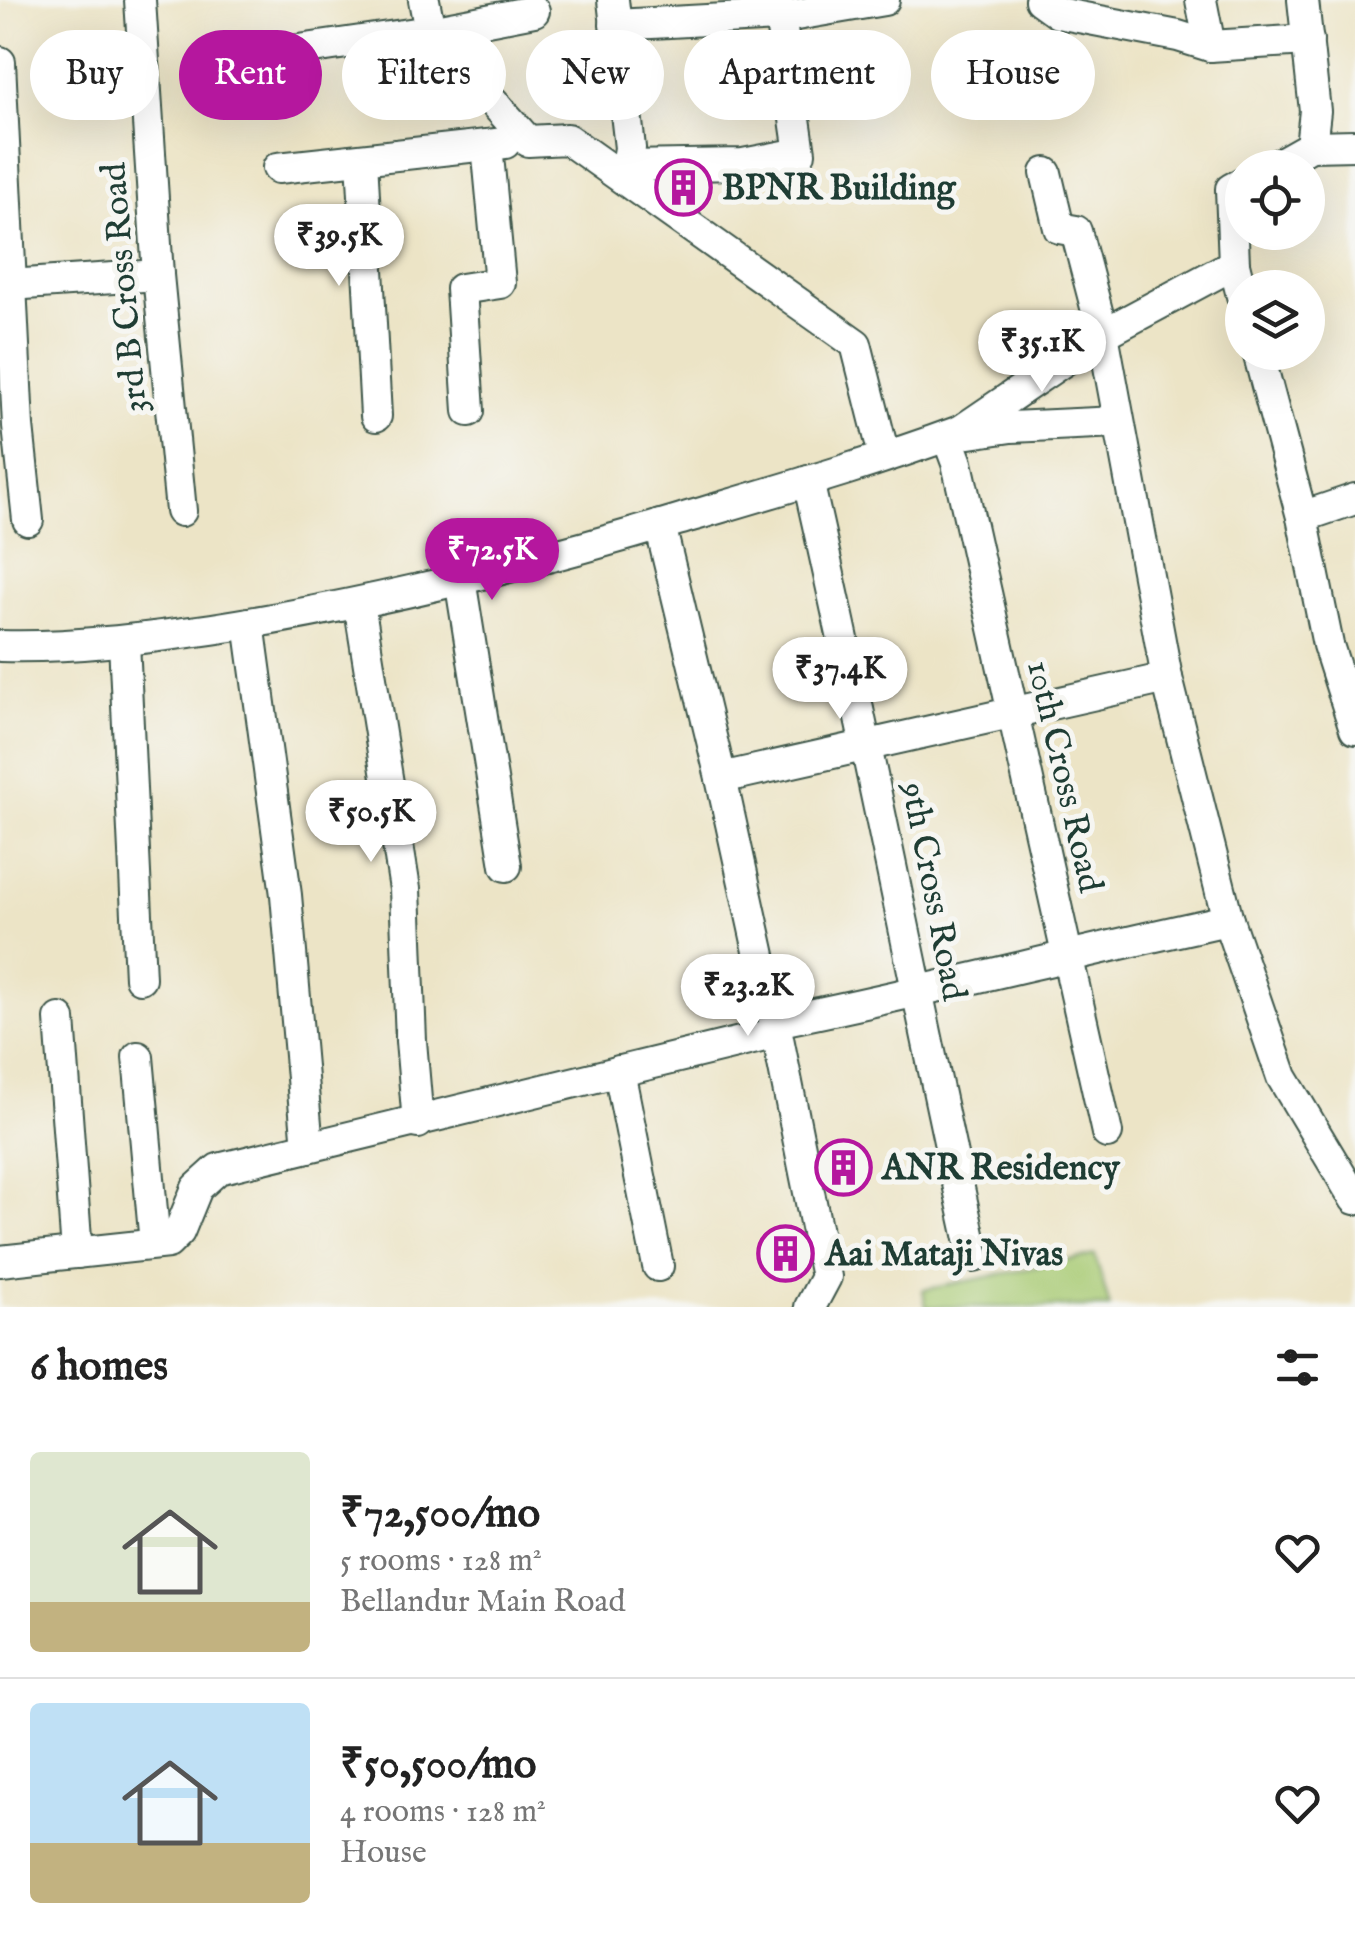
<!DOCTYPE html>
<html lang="en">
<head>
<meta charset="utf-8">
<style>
	:root { --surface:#fff; --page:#f2f2f2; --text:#222; --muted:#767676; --line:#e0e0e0; --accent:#b5179e }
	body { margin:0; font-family:"IM FELL English",serif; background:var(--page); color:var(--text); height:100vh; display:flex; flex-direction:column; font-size:38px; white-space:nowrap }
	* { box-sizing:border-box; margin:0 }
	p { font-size:32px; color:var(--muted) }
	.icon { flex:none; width:55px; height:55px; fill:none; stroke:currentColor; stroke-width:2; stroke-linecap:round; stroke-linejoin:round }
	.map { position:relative; height:1307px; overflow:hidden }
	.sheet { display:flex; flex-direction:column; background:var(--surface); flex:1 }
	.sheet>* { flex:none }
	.hud { position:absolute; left:30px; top:30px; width:1295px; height:90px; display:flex; gap:20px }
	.fabs { position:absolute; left:1225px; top:150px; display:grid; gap:20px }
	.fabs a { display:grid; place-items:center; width:100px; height:100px; border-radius:50%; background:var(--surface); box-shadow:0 10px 40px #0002; font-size:50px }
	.price { position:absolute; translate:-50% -85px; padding:0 22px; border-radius:35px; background:#fff; color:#222; font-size:32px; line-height:65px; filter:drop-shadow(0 2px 5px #0008) }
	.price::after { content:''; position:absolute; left:50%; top:60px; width:30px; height:22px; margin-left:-15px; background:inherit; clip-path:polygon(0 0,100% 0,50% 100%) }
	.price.on { background:var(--accent); color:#fff }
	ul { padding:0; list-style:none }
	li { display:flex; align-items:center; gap:30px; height:250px; padding:0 30px }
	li+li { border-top:2px solid var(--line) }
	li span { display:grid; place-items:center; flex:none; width:280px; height:200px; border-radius:10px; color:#555 }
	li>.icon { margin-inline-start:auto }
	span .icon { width:120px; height:120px; fill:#fffc; stroke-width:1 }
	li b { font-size:42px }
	h2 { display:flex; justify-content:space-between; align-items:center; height:120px; padding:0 30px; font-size:42px }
	.pill { padding:0 35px; border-radius:45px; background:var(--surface); box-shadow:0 10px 40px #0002; font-size:35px; line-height:90px }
	.pill.on { background:var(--accent); color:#fff }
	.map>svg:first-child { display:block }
	.grass { fill:#a8ca73; stroke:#648454; stroke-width:2.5 }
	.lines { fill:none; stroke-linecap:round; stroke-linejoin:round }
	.minor-casing { stroke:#3e564a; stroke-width:34 }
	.minor { stroke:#fff; stroke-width:30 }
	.labels { text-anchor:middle; stroke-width:10; stroke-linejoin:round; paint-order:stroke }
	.poi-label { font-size:35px; font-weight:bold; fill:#1f3d34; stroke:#f6f6f2; text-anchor:start }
	.street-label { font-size:35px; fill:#1f3d34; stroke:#f6f6f2 }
</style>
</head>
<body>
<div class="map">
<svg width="1355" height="1307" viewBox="0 0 1355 1307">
	<rect width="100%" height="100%" fill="#f6f6f2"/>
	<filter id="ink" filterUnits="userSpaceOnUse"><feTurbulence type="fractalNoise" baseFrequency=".01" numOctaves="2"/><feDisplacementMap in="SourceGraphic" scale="20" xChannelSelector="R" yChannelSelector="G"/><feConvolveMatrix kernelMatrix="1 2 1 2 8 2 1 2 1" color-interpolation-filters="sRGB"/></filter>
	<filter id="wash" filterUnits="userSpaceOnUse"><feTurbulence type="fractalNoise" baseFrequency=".0048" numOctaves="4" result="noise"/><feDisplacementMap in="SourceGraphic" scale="40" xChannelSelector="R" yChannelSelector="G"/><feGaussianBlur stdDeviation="2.25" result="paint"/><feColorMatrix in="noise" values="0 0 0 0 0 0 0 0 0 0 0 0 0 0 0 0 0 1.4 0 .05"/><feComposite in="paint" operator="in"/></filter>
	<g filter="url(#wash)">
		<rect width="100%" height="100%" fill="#ece4c6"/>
		<path class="grass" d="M1095,1255L1110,1307H926L923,1290Z"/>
	</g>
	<g filter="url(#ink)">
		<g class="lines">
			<defs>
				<g id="minor">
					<path d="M140,0L158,275L181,511"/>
					<path d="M424,0L430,31L528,141L567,139L856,344L884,455"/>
					<path d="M613,0L630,148L625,179"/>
					<path d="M1040,0L1058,13L1178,36L1210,46L1308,40"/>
					<path d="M1201,0L1210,46"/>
					<path d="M615,25L796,15L884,0"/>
					<path d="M244,58L430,31L534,11"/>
					<path d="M0,62L18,426L28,520"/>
					<path d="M1311,146L1355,145"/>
					<path d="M362,159L376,416"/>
					<path d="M627,166L743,164L800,153L780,16"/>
					<path d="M278,168L505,143"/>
					<path d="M1272,168L1311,146L1315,111L1303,0"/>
					<path d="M1046,173L1059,228L1076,231L1103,334L1167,678L1228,920L1282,1077L1355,1199"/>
					<path d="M1234,264L1242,296"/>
					<path d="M10,285L158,275"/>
					<path d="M1258,352L1302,517L1328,645L1355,729"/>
					<path d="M469,411L461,289L500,283L487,145"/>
					<path d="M962,430L1103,334L1234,264L1231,189L1242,183"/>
					<path d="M947,436L957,463L1107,1133"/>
					<path d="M808,481C867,739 917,999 974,1257"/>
					<path d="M1302,517L1355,499"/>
					<path d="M660,525L721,778L1167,678"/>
					<path d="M460,579L506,866"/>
					<path d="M359,603L405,889L411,1041L418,1123"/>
					<path d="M249,623L286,895L308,1147"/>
					<path d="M124,642L140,978"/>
					<path d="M0,646C72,648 141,639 212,629C370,605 525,566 678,520C772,492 868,465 960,431L970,433L1011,427L1118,422"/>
					<path d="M721,778L777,1033L826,1277L810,1307"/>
					<path d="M60,1019L77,1253"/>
					<path d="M775,1022C927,992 1076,952 1228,920"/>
					<path d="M138,1057L155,1244"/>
					<path d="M619,1071L658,1266"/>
					<path d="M0,1261L168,1243L179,1232L197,1188L218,1169L777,1033"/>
				</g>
			</defs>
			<use href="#minor" class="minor-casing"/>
			<use href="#minor" class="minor"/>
		</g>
	</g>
	<defs>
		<symbol id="building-ring" viewBox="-11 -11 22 22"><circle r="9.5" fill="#f6f6f2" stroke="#b5179e" stroke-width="1.5"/><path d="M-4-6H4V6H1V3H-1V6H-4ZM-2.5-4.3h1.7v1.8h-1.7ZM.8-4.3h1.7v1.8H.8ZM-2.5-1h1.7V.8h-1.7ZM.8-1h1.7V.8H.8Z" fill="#b5179e"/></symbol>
	</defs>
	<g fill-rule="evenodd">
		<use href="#building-ring" x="652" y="156" width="63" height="63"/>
		<use href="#building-ring" x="812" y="1136" width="63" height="63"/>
		<use href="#building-ring" x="754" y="1222" width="63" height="63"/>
	</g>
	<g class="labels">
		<g class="poi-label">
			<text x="722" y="199">BPNR Building</text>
			<text x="882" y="1179">ANR Residency</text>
			<text x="825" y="1265">Aai Mataji Nivas</text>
		</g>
		<g class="street-label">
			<text transform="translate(123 288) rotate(-95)" y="12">3rd B Cross Road</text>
			<text transform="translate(1066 776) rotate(77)" y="12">10th Cross Road</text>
			<text transform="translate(935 891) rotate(79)" y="12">9th Cross Road</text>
		</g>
	</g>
</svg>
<div class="fabs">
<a><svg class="icon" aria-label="locate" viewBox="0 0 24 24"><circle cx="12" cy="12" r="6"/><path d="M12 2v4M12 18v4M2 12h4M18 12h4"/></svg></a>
<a><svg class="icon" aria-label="layers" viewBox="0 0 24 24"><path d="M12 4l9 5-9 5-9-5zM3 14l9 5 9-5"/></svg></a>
</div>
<b class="price" style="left:339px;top:289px">₹39.5K</b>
<b class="price" style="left:1042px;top:395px">₹35.1K</b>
<b class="price on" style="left:492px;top:603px">₹72.5K</b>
<b class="price" style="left:840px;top:722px">₹37.4K</b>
<b class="price" style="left:371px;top:865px">₹50.5K</b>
<b class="price" style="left:748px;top:1039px">₹23.2K</b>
<div class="hud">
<a class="pill">Buy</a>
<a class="pill on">Rent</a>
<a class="pill">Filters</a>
<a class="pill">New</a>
<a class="pill">Apartment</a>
<a class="pill">House</a>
</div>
</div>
<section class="sheet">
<h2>6 homes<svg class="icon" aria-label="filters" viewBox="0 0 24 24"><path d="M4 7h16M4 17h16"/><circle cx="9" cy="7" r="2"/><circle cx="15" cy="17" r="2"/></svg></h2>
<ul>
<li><span style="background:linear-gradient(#dfe7d0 75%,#c2b280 0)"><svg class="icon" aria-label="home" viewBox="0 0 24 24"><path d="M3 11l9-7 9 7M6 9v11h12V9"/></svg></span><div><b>₹72,500/mo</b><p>5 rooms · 128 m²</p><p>Bellandur Main Road</p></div><svg class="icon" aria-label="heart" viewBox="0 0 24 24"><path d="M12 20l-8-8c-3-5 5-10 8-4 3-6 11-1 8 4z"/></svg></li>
<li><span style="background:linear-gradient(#bfe0f5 70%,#c2b280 0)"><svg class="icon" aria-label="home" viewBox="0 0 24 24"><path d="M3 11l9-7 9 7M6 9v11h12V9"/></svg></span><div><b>₹50,500/mo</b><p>4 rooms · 128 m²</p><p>House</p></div><svg class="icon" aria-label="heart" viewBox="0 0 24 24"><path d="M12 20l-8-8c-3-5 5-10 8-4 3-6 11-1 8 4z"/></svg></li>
</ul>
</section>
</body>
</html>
